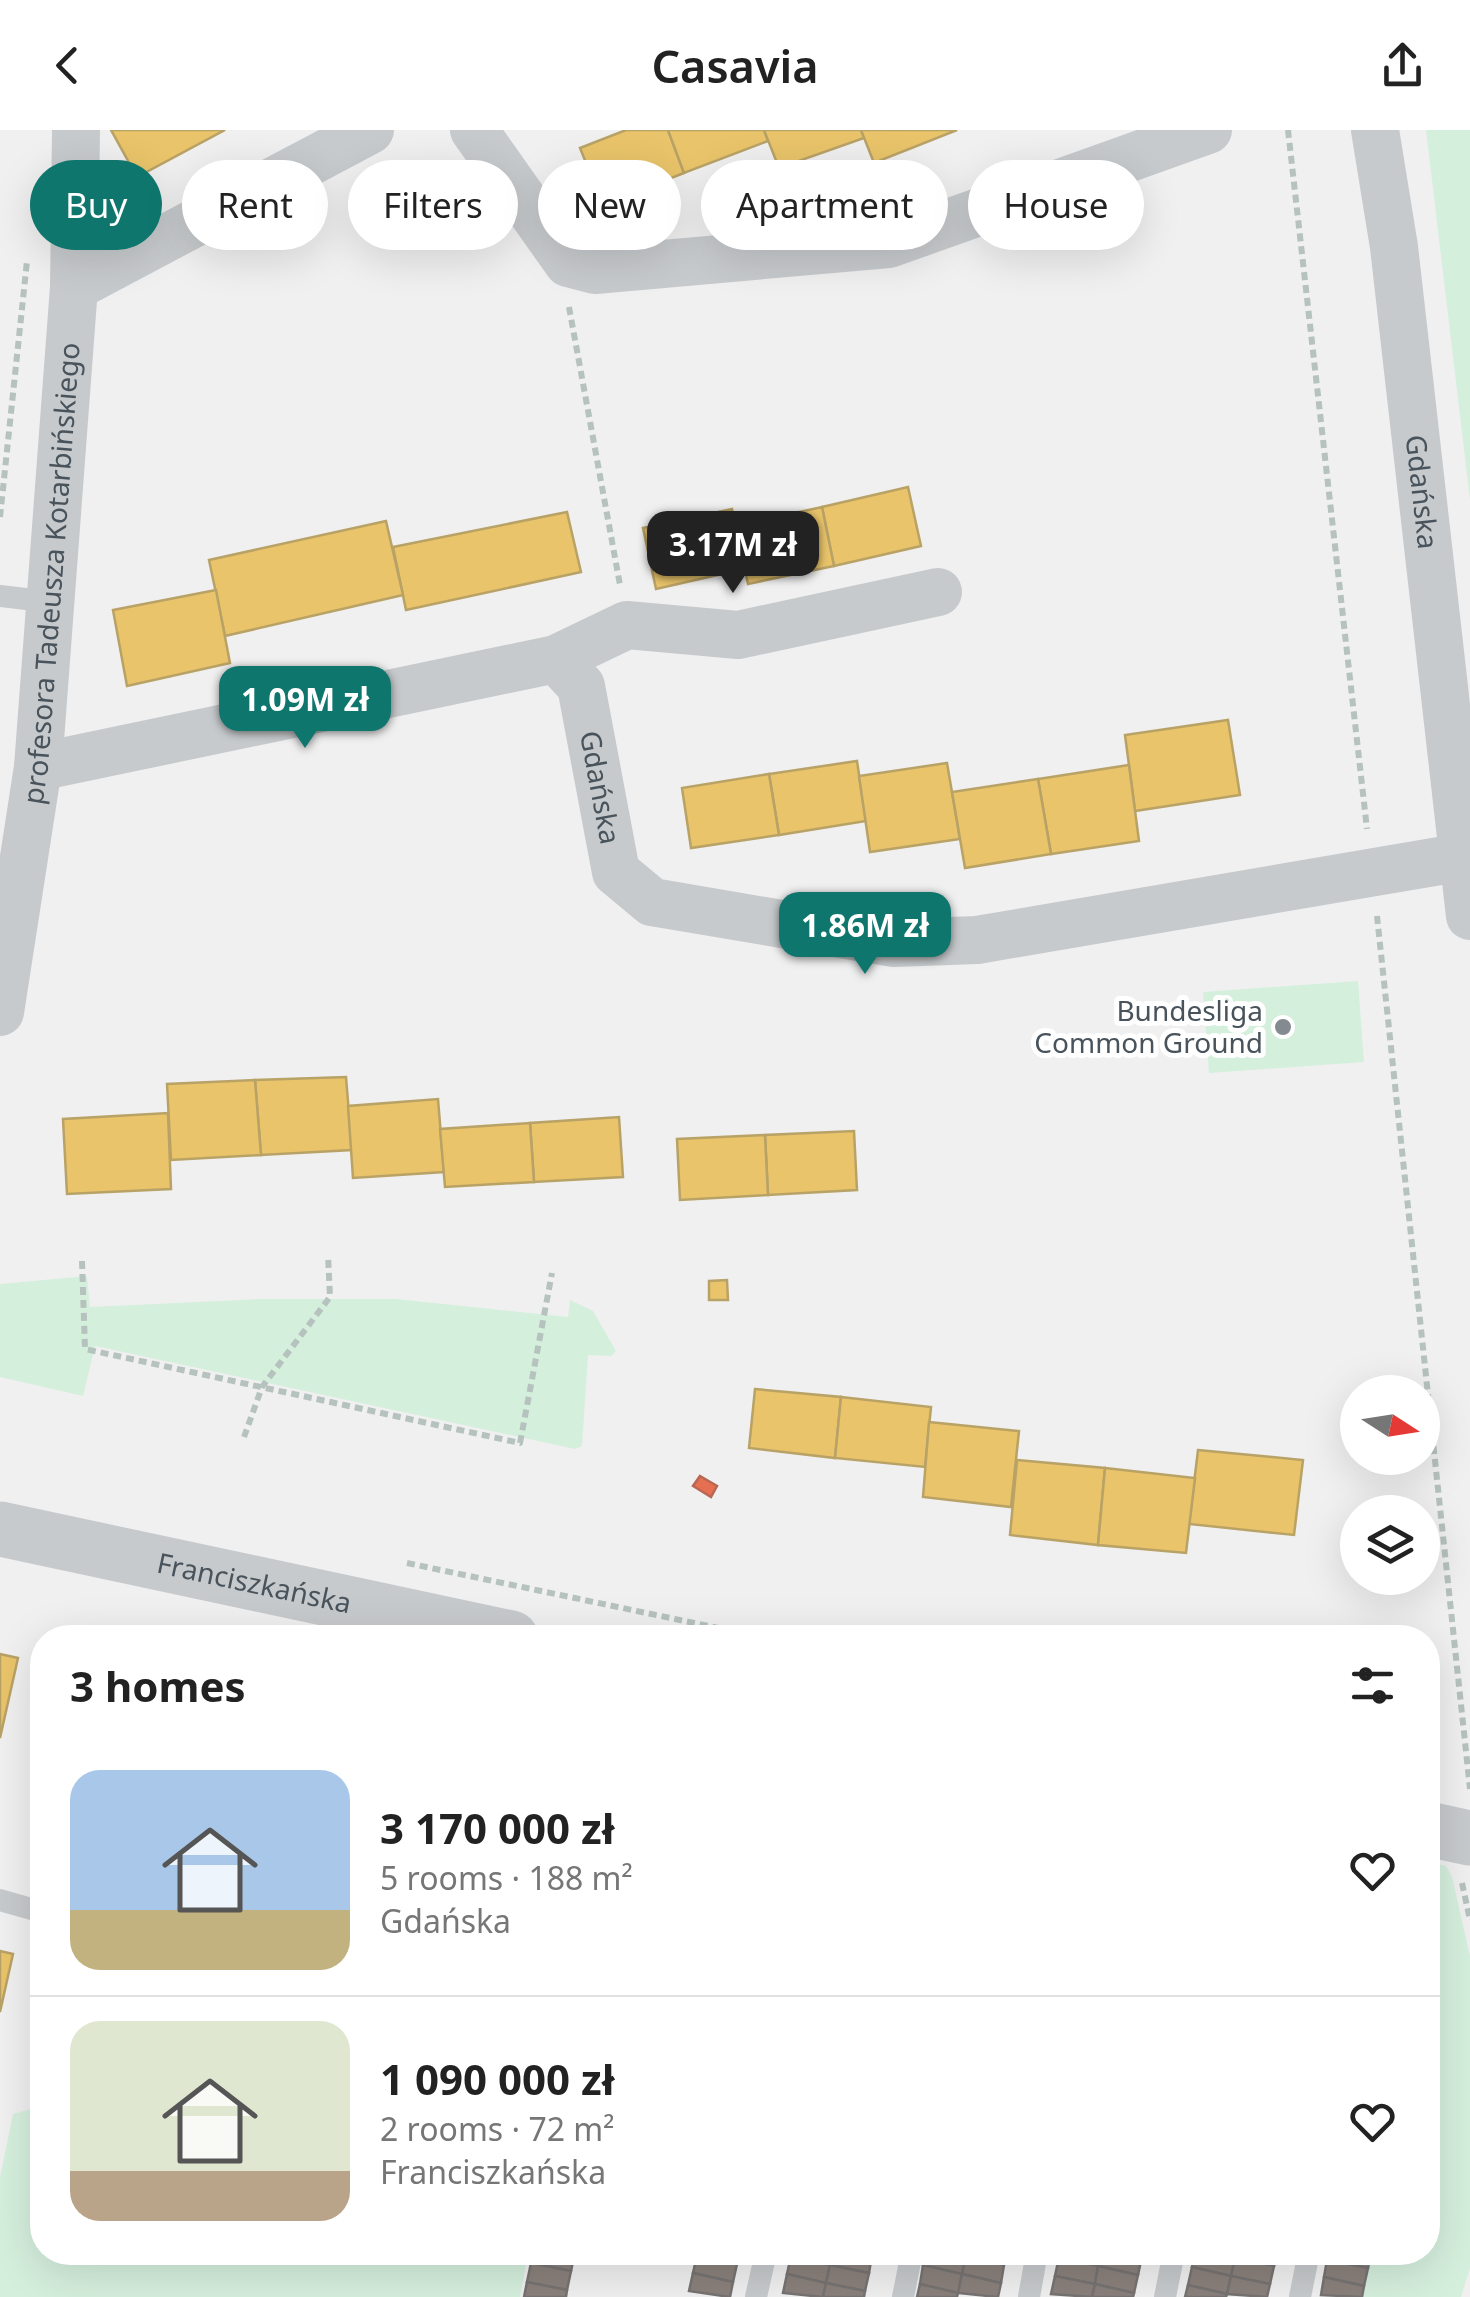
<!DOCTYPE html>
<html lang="en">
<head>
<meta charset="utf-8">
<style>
	:root { --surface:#fff; --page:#f2f2f2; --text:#222; --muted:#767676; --line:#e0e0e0; --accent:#0f766e }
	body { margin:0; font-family:"Noto Sans",sans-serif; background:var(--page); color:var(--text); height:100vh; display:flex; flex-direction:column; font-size:38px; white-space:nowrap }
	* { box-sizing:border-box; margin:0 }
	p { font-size:32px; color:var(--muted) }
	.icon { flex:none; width:55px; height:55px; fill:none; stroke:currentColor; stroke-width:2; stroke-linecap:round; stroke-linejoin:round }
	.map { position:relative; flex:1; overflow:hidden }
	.details { position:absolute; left:30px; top:1495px; width:1410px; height:640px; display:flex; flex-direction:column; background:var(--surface); border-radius:40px; box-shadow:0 10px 40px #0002 }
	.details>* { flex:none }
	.banner { position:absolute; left:30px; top:30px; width:1410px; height:90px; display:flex; gap:20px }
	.needle { width:65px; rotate:102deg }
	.buttons { position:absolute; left:1340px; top:1245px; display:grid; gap:20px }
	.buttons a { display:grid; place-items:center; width:100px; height:100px; border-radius:50%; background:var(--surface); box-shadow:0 10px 40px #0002; font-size:50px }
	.price { position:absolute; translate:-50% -85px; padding:0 22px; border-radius:20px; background:var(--accent); color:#fff; font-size:32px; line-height:65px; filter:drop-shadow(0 2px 5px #0008) }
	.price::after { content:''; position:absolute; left:50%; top:60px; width:30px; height:22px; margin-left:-15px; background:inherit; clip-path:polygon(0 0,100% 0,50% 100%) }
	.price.on { background:#222; color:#fff }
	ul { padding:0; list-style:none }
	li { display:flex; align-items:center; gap:30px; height:250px; padding:0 40px }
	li+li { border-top:2px solid var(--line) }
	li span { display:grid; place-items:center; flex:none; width:280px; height:200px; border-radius:30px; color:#555 }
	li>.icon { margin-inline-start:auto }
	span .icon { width:120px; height:120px; fill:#fffc; stroke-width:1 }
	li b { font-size:42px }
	h2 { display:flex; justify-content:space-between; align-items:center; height:120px; padding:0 40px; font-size:42px }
	.pill { padding:0 35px; border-radius:45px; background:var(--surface); box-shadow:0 10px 40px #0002; font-size:35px; line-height:90px }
	.pill.on { background:var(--accent); color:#fff }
	header { display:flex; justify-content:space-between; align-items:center; height:130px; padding:0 40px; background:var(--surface); font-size:45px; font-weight:600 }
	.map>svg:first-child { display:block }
	.green { fill:#d5efdd }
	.homes { fill:#e9c46a; stroke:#b9a266; stroke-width:2.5 }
	.shops { fill:#e76f51; stroke:#b76754; stroke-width:2.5 }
	.industry { fill:#8a817c; stroke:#767372; stroke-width:2.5 }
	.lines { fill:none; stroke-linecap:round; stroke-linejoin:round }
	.path { stroke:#b6c2be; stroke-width:6; stroke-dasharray:8 5; stroke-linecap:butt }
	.service { stroke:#c7cacc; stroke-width:22 }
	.minor { stroke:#c7cacc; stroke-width:48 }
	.tertiary { stroke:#c7cacc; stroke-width:55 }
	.poi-dot { fill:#838a90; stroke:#fff; stroke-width:4 }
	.labels { text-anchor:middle; stroke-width:10; stroke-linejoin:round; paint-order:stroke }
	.street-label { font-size:28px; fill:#48535c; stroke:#fff }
	.poi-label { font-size:28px; fill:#48535c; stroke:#fff; text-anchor:end }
</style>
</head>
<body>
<header><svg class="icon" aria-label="back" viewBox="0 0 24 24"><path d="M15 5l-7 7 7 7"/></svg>Casavia<svg class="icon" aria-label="share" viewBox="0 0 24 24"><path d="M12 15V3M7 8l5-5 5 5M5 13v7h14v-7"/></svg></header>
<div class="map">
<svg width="1470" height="2167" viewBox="0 0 1470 2167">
	<rect width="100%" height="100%" fill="#f0f0f0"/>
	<g class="green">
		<path d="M1426,0H1470V370Z"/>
		<path d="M1358,851L1364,932L1209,943L1203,862Z"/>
		<path d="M87,1146L90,1177L261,1169H396L568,1187L570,1170L593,1181L616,1221L611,1226L588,1225L582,1316L575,1319L95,1216L83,1266L0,1247V1154Z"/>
		<path d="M1428,1732L1446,1736L1452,1747L1470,1826V2138L1461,2167H1363L1371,2123L1428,2122Z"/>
		<path d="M42,1976V2122L528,2123L520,2167H0V2047L13,1984Z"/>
	</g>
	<g class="homes">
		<path d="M111,0H225L137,47Z"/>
		<path d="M626,0H668L684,43L603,75L580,18Z"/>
		<path d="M668,0H764L768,11L684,43Z"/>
		<path d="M764,0H861L864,8L779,38Z"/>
		<path d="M861,0H957L874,33Z"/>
		<path d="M908,357L921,416L834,436L822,377Z"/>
		<path d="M822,377L834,436L748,454L735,396Z"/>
		<path d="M732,379L744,439L656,459L643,398Z"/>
		<path d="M567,382L581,442L406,480L393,417Z"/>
		<path d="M386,391L403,465L225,506L209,430Z"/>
		<path d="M216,460L230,533L127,556L113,480Z"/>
		<path d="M1228,590L1240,665L1135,681L1125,605Z"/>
		<path d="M857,631L866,691L779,705L769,644Z"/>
		<path d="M947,633L960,709L870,722L859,646Z"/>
		<path d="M1129,635L1139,711L1051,724L1038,649Z"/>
		<path d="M769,644L779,705L691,718L682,658Z"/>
		<path d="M1038,649L1051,724L965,738L952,662Z"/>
		<path d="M346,947L352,1020L261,1025L255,950Z"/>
		<path d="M255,950L261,1025L171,1030L167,954Z"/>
		<path d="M438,969L444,1042L353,1048L348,976Z"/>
		<path d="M168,983L171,1059L67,1064L63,989Z"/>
		<path d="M619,987L623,1047L534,1052L530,993Z"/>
		<path d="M530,993L534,1052L445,1057L440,999Z"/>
		<path d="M854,1001L857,1060L768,1065L765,1005Z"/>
		<path d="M765,1005L768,1065L680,1070L677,1009Z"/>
		<path d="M727,1150L728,1170H709V1151Z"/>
		<path d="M755,1259L841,1267L835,1328L749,1318Z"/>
		<path d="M841,1267L931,1277L925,1337L835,1328Z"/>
		<path d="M929,1292L1019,1301L1011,1377L923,1367Z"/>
		<path d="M1198,1320L1303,1330L1294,1405L1189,1394Z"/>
		<path d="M1017,1330L1105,1338L1098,1415L1010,1405Z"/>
		<path d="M1105,1338L1195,1348L1186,1423L1098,1415Z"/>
		<path d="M0,1524L18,1528L0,1608Z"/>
		<path d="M0,1821L13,1824L0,1882Z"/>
	</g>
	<path class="shops" d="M700,1346L717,1356L711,1367L693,1356Z"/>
	<g class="industry">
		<path d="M533,2122H575L571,2141L531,2133Z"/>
		<path d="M697,2122H739L737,2134Z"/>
		<path d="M791,2122H832L830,2135L791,2126Z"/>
		<path d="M832,2122L872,2125L869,2143L830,2135Z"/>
		<path d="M926,2122L966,2126L962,2144L923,2135Z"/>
		<path d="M967,2122H1007L1004,2135L966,2126Z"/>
		<path d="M1060,2122H1101L1098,2136L1059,2127Z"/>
		<path d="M1101,2122L1142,2126L1138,2145L1098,2136Z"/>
		<path d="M1195,2122L1235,2128L1231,2146L1192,2137Z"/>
		<path d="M1236,2122H1276L1274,2136L1235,2128Z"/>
		<path d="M1329,2122H1371L1368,2138L1327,2130Z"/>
		<path d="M697,2125L737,2134L733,2152L693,2143Z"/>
		<path d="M791,2126L830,2135L826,2153L787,2144Z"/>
		<path d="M966,2126L1004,2135L1001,2153L962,2144Z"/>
		<path d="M1059,2127L1098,2136L1095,2154L1055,2146Z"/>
		<path d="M1235,2128L1274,2136L1270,2154L1231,2146Z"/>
		<path d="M1327,2130L1368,2138L1364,2156L1324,2147Z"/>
		<path d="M531,2133L571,2141L567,2160L527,2152Z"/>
		<path d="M830,2135L869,2143L865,2161L826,2153Z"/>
		<path d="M923,2135L962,2144L958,2163L920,2154Z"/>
		<path d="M1098,2136L1138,2145L1134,2163L1095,2154Z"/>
		<path d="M1192,2137L1231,2146L1227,2164L1188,2155Z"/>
		<path d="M693,2143L733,2152L730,2167L689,2161Z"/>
		<path d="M787,2144L826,2153L823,2167L783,2163Z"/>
		<path d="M962,2144L1001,2153L998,2167L958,2163Z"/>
		<path d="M1055,2146L1095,2154L1092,2167L1051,2164Z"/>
		<path d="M1231,2146L1270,2154L1267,2167L1227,2164Z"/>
		<path d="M1324,2147L1364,2156L1362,2167L1321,2165Z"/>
		<path d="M527,2152L567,2160L566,2167H524Z"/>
		<path d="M826,2153L865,2161L864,2167H823Z"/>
		<path d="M920,2154L958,2163L957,2167H917Z"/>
		<path d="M1095,2154L1134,2163L1133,2167H1092Z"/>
		<path d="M1188,2155L1227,2164L1226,2167H1185Z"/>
	</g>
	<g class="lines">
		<g class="path">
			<path d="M1288,0L1367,699"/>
			<path d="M569,177L620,455"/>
			<path d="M0,387L27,131"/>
			<path d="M1377,786L1470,1659"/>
			<path d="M82,1131L85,1219L520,1313L552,1143"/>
			<path d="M244,1307L262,1257L330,1167L328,1126"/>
			<path d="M407,1433L723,1499"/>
			<path d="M1462,1753L1470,1790"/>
		</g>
		<g class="service">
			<path d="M0,466L51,472"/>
			<path d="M0,1770L42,1782"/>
			<path d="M756,2167L766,2122"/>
			<path d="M903,2167L912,2122"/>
			<path d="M1029,2167L1037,2122"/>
			<path d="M1165,2167L1174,2122"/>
			<path d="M1300,2167L1309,2122"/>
		</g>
		<g class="minor">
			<path d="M474,0L568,133L595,140L889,114L1208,0"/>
			<path id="s1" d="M1375,0L1394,117L1470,786"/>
			<path d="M74,157L370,0"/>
			<path id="s2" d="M556,529L581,556L616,742L652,772L894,813L977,810L1463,727"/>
			<path d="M38,637L556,529L627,495L738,505L938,462"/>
			<path id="s3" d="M0,882L38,637L74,157L76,0"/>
		</g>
		<g class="tertiary">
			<path id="s4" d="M0,1399L511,1508"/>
			<path d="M1428,1699L1470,1708"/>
		</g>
	</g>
	<circle class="poi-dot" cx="1283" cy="897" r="10"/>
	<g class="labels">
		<g class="street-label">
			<text dy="10" stroke="none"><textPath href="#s1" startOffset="365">Gdańska</textPath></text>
			<text dy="10" stroke="none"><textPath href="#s3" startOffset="442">profesora Tadeusza Kotarbińskiego</textPath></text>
			<text dy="10" stroke="none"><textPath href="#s2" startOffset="140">Gdańska</textPath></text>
			<text dy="10" stroke="none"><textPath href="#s4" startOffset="260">Franciszkańska</textPath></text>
		</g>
		<g class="poi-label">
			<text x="1263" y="891">Bundesliga<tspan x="1263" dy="32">Common Ground</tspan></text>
		</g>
	</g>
</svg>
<div class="buttons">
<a><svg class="needle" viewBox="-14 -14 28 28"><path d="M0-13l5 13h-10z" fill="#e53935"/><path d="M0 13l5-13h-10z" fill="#767676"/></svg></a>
<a><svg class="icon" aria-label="layers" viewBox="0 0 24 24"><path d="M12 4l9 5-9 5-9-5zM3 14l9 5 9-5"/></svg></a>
</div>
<b class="price on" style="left:733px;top:466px">3.17M zł</b>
<b class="price" style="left:305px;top:621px">1.09M zł</b>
<b class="price" style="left:865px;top:847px">1.86M zł</b>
<div class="banner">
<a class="pill on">Buy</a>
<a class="pill">Rent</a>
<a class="pill">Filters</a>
<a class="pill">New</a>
<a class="pill">Apartment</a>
<a class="pill">House</a>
</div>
<section class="details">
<h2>3 homes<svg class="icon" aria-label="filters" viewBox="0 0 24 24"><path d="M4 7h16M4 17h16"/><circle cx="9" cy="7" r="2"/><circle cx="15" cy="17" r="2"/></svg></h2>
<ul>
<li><span style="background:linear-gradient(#a9c7e8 70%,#c2b280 0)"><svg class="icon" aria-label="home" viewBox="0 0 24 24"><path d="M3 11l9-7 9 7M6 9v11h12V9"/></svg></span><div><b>3 170 000 zł</b><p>5 rooms · 188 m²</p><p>Gdańska</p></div><svg class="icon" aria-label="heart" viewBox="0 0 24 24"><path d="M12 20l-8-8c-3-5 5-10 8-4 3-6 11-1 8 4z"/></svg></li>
<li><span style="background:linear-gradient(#dfe7d0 75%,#b9a48a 0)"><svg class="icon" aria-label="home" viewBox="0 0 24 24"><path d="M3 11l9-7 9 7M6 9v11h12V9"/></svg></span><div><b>1 090 000 zł</b><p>2 rooms · 72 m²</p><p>Franciszkańska</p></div><svg class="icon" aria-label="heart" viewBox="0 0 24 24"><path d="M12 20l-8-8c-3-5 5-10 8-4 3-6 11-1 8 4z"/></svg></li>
</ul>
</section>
</div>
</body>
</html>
